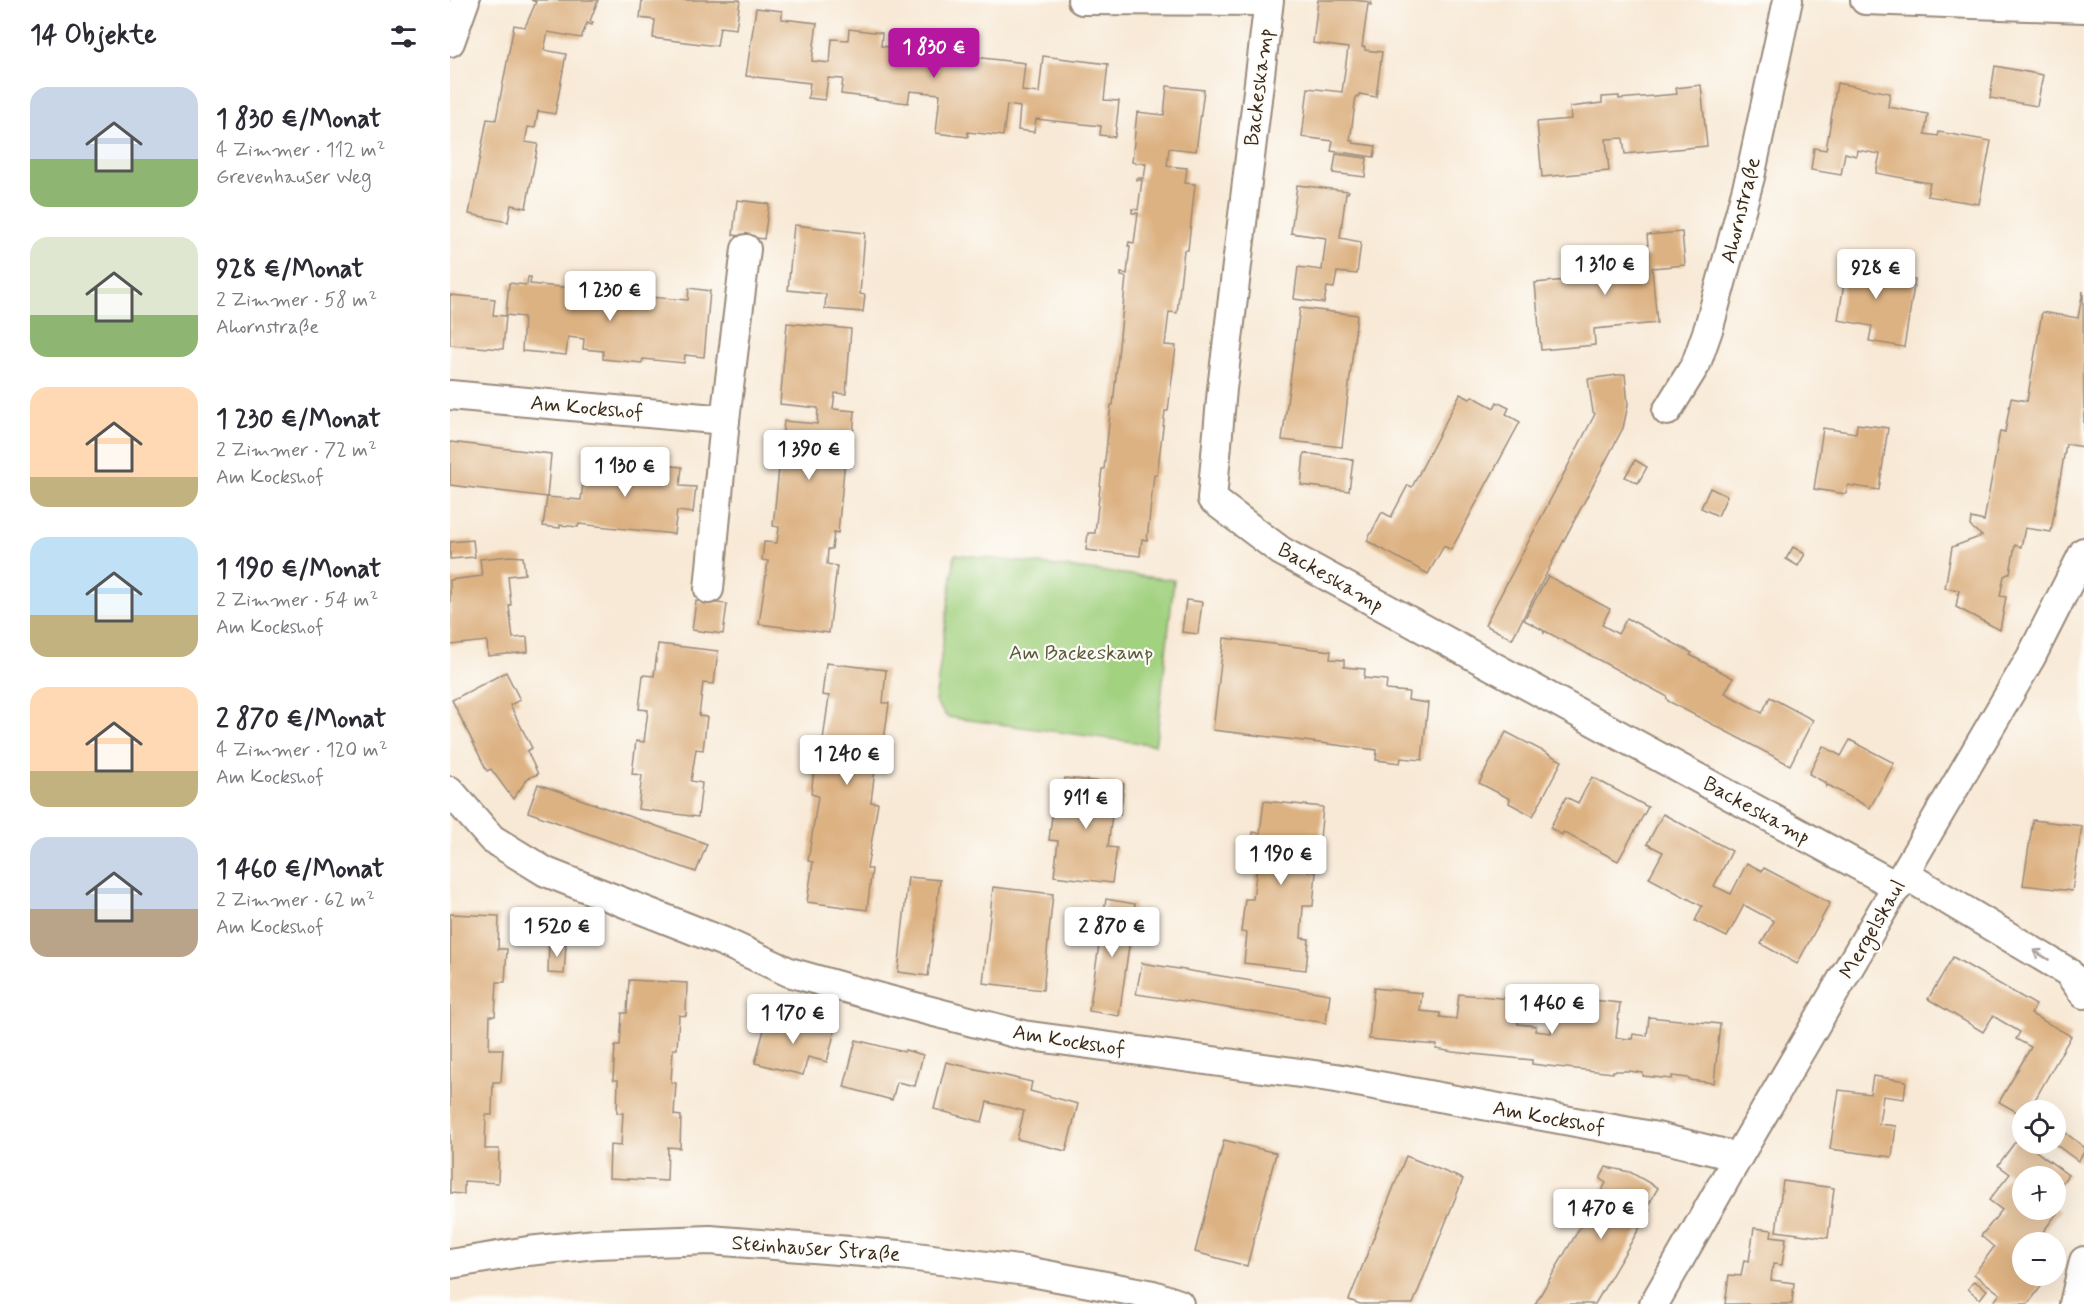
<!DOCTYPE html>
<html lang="de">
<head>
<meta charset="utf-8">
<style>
	:root { --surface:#fff; --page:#f2f2f3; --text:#2b2b33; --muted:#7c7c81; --accent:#b5179e }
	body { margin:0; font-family:Mynerve,sans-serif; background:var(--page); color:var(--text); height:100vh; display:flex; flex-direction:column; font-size:22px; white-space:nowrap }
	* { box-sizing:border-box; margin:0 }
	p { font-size:20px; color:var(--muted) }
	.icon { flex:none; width:33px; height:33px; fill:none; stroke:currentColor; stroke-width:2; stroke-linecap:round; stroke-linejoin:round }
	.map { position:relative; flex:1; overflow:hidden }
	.panel { display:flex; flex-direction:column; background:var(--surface); width:450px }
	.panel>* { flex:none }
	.controls { position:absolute; left:1562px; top:1100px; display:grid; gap:12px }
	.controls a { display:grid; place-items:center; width:54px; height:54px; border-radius:50%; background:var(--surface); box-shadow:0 6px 24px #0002; font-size:30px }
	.price { position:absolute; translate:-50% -51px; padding:0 14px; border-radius:6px; background:#fff; color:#222; font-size:20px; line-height:39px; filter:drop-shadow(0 2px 3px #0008) }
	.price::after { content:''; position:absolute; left:50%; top:36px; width:18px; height:14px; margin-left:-9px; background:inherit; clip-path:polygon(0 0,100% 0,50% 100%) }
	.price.on { background:var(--accent); color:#fff }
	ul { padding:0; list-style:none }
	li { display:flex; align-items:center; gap:18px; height:150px; padding:0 30px }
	li span { display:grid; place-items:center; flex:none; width:168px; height:120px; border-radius:18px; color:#555 }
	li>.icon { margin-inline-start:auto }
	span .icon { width:72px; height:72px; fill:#fffc; stroke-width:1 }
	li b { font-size:26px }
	h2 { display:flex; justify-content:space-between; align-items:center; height:72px; padding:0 30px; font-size:26px }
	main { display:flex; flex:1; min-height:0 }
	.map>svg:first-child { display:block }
	.green { fill:#a2d180; stroke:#6e7e4f; stroke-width:1.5 }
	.building { fill:#ddb283 }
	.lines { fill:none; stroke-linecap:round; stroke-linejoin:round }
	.minor-casing { stroke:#9a8a7a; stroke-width:32 }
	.minor { stroke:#fff; stroke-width:28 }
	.oneway { stroke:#a79f9a }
	.labels { text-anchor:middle; stroke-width:4.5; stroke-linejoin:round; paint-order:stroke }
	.street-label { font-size:21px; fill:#3b2a1e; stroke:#fdfcf7 }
	.park-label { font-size:21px; fill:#5a5c3b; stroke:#fdfcf7 }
</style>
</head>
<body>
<main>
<section class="panel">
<h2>14 Objekte<svg class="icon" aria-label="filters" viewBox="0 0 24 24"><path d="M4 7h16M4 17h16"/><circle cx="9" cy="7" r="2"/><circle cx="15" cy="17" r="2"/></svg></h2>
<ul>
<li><span style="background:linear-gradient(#c9d6e8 60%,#8fb573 0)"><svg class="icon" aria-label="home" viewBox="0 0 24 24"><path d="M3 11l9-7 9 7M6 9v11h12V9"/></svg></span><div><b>1 830 €/Monat</b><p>4 Zimmer · 112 m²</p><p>Grevenhauser Weg</p></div></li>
<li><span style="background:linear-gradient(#dfe7d0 65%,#8fb573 0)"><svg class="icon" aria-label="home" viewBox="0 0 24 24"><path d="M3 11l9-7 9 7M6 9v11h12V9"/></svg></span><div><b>928 €/Monat</b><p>2 Zimmer · 58 m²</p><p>Ahornstraße</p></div></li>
<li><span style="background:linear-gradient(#ffd9b3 75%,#c2b280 0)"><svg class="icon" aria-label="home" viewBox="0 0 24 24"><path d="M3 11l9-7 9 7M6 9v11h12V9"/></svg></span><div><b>1 230 €/Monat</b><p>2 Zimmer · 72 m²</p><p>Am Kockshof</p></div></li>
<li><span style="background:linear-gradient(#bfe0f5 65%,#c2b280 0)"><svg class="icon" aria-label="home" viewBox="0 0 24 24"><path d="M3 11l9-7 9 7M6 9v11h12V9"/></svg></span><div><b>1 190 €/Monat</b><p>2 Zimmer · 54 m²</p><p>Am Kockshof</p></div></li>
<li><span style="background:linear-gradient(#ffd9b3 70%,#c2b280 0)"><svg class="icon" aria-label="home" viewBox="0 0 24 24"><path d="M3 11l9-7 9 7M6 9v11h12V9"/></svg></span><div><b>2 870 €/Monat</b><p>4 Zimmer · 120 m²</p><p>Am Kockshof</p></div></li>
<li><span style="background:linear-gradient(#c9d6e8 60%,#b9a48a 0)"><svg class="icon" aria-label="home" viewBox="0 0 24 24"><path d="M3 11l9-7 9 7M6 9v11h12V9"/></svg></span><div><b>1 460 €/Monat</b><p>2 Zimmer · 62 m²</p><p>Am Kockshof</p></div></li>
</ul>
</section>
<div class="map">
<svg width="1634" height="1304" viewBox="0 0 1634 1304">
	<rect width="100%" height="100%" fill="#fdfcf7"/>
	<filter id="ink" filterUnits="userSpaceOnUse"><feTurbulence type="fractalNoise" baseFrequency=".0167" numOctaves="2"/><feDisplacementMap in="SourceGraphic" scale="12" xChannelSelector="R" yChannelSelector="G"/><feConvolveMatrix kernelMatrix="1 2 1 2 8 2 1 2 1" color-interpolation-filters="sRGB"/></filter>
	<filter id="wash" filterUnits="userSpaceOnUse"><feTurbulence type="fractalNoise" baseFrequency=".008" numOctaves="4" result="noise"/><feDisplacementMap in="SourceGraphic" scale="24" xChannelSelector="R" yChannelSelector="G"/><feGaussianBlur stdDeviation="1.35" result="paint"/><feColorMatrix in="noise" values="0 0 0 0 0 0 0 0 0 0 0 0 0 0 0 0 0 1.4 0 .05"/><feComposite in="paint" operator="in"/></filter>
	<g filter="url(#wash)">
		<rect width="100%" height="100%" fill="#f8e9d6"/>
		<path class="green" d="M505,554L724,580L708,727L705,745L497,717L485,702Z"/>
		<g id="blocks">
			<g class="building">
				<path d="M81,0H148L140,21L143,22L142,25L137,23L131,38L98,32L94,50L116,54L105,114L88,111L85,128L78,127L75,142L88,144L76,208L61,205L58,222L19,214L37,119L46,120L64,25L75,27L86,2Z"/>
				<path d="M192,0H290L286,29L270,27L267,46L203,38L205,20L190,18Z"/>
				<path d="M868,0H902L921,2V5L918,4L912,47H915V50L932,52L926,97L909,94V97L906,96L900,141H903V143L926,146L924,157L881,151L883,141L852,137L858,88L892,92L898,48L863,43Z"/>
				<path d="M306,8L332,11V19L367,23L362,61L380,63L382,39L398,40L399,29L432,33L431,46L575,63L572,91L589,93L593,56L658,64L654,100L669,101L665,137L650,135L651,126L586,119L584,132L568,130L570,107L557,105L553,136L518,132V137L486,133L490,94L460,91L458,103L424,99L425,98L391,94L393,79L378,78L375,100L358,98L360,83L296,76Z"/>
				<path d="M1545,66L1593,75L1587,106L1540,98Z"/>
				<path d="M1387,83L1440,93L1438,107L1478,114L1475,134L1488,136L1489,132L1541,141L1529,204L1477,196L1480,183L1426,173L1430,154L1407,150L1406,156L1395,153L1391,175L1361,170L1364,148L1376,150Z"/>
				<path d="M1251,85L1257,146L1175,154L1173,138L1156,139L1159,171L1092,177L1087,122L1121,119L1120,107L1152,103V97L1169,96V99L1227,94L1226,88Z"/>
				<path d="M717,86L754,90L746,151L719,148L717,166L737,168L735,183L745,184L738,250H734L727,313L719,312L715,345L726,346L718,411H715L707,475H704L697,540L692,539L690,556L636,550L638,533H645L652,469H654L661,405H663L676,277L671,276V273L677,274L680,246H678L679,242L684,243L688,213H682V209L688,210L692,180H686V178H694L696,164L682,162L687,112L714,115Z"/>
				<path d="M886,154L917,158L915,177L883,173Z"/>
				<path d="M847,185L899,191L898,193H896L890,238L911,242L907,274L887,272L884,288L877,287L874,303L844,299L848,267L872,270L876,238L841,233Z"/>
				<path d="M287,200L319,204L314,239L283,235Z"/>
				<path d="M344,225L415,233L410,294L415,295L413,312L375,309L376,294L338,290Z"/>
				<path d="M1232,232L1235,265L1202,268L1207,323L1144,329L1145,345L1091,350L1085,283L1138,278L1137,262L1199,256L1197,235Z"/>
				<path d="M1399,253L1434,259L1431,274L1465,280L1454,347L1419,341L1422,326L1388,320Z"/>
				<path d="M78,277H81L80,284L121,288L122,281L162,283L160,297L199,301V297L238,300L239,288L260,291L254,357L235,355L234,363L193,359L192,363L153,359V351L133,349L134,339L118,337L116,355L72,351L74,317L56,315L59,283L77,285Z"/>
				<path d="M1633,291L1634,447L1616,444L1601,532L1575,528L1571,547L1565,545L1560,573L1554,576L1550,596L1556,597L1550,630L1506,607L1509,590L1495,588L1502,547L1532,536L1520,526L1521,518L1534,521L1550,431L1555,432L1561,398L1577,401L1592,312L1628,318Z"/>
				<path d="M0,295L45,299L43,315L56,316L53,349L0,345Z"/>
				<path d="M850,308L907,315L892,447L832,440Z"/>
				<path d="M337,323L401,329L396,394L385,393L383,409L405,411L401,460L395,459L388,533L384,532L382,549H378L377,564L387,566L379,633L309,624L318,561L312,560L314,542L327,543L329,527L323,526L334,421L367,424L368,408L330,404Z"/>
				<path d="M1175,374L1178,405L1173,428L1062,639L1035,625L1145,414L1143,412L1138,379Z"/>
				<path d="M1010,394L1020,399L1022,396L1044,408L1047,402L1059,408L1056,414L1070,422L1001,550L994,546L978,574L917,541L932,512L941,517L958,485L962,487Z"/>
				<path d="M1407,424L1438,428L1429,490L1398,485L1396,494L1364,489L1373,428L1406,433Z"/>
				<path d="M0,442L101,454L97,497L0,485Z"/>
				<path d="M854,453L903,460L899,491L851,485Z"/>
				<path d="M136,457L232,467L230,486L246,487L243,513L227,511L224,534L129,524L128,527L110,525V528L93,526L97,497L131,500Z"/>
				<path d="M1185,460L1197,467L1188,483L1175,477Z"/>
				<path d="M1260,488L1277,496L1268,516L1251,508Z"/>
				<path d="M23,540L25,557L0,559V542Z"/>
				<path d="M1343,547L1355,554L1348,566L1336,559Z"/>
				<path d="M60,556L73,557L75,574L58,576L61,605L59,606L63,638L77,637L78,652L38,656L37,641L0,645V580L32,576L30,559Z"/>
				<path d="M1098,576L1160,609L1152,625L1168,634L1177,618L1242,653L1240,655L1283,678L1275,693L1312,713L1320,697L1363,720L1340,765L1218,701L1216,696L1095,631L1094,633L1093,630L1074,620Z"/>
				<path d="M736,600L752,602L748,634L732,632Z"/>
				<path d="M246,601L277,604L273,634L242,630Z"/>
				<path d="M774,638L881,651L880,659L894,660V667L915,669L914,678L937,680L936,690L959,692L958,700L978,703L972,760L951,758L950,763L926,760L927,750L763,730Z"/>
				<path d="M208,644L268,651L264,684L253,683L249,716L257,717L253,750L246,749L241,781L252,783L248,817L188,809L192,775L182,774L186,741L194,742L198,710L189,709L193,675L204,676Z"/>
				<path d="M376,663L436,670L433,703H439L430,770L425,769L421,802L428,803L417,869H422L417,910L357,902L363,862L358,861L368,796L361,794L365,762H370L379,696L372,695Z"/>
				<path d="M56,672L70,700L60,705L82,748L77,751L88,774L78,778L63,799L41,769L37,771L2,700Z"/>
				<path d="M1056,732L1112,761L1083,816L1059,803L1060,799L1029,783Z"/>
				<path d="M1400,740L1444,763L1420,808L1378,785L1376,787V783L1359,774L1373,746L1391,756Z"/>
				<path d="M1142,777L1198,807L1168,861L1113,832L1112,835L1100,828L1116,797L1128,803Z"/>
				<path d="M615,778L674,784L670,815H662L658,847L667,848L662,883L604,876L608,841L599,840L603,808L611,809Z"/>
				<path d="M88,784L257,844L246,872L78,812Z"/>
				<path d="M814,801L873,807L870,839L861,838L858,871L866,872L863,906H853L851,938L859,939L856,970L794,963L797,933L791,932L795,899H803L807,866L800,865L803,832L810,833Z"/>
				<path d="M1213,814L1282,851L1264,886L1281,894L1297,863L1312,871L1314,868L1380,903L1347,964L1311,944L1324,921L1294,905L1277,937L1245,921L1252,906L1199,878L1213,852L1197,844Z"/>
				<path d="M1583,820L1632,826L1622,891L1573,885Z"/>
				<path d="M458,877L490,880L478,976L448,972Z"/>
				<path d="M543,887L603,894L593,990L533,983Z"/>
				<path d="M656,899L685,904L669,1016L639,1011Z"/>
				<path d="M0,914L49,916L48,949H57L55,982H47L45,1016H40L39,1049H53L51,1082H43L42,1115H36L35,1149H49L48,1183L14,1181V1194L0,1193Z"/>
				<path d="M99,943L116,944L114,974L98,973Z"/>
				<path d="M1503,957L1586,1005L1581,1014L1621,1036L1579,1110H1572V1115L1549,1102L1581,1047L1566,1039L1570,1032L1543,1016L1533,1032L1478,999Z"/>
				<path d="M692,963L880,994L876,1023L686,994Z"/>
				<path d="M179,980L237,983L236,1016L229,1015L227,1049H223L221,1082L226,1083L224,1115L231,1116L230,1148L218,1147L217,1181L159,1178L160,1145L171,1146L173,1113H167L168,1080H163L165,1046H170L172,1013H177Z"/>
				<path d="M924,988L972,993L970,1011L990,1013V1017L1006,1019L1009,994L1070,1000L1068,1024L1086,1026L1085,1031L1101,1033L1105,996L1170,1003L1166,1038L1182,1039L1183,1034L1197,1036L1199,1017L1270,1024L1264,1083L1239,1080L1238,1078L1222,1076V1079L1193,1076V1073L1179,1071H1163V1073L1098,1066L1082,1064V1060L1003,1052L986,1049L987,1045L919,1039Z"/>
				<path d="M318,1015L366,1028L367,1026L385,1030L377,1062L358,1057L353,1075L305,1063Z"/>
				<path d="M406,1040L454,1052L455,1050L473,1055L465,1086L447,1082L442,1100L394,1087Z"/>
				<path d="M496,1062L582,1082L580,1091L628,1104L616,1151L567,1139L574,1111L537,1102L532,1122L484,1109Z"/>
				<path d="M1423,1076L1456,1081L1454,1099L1433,1096L1429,1124L1446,1126L1442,1157L1380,1149L1389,1090L1420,1094Z"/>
				<path d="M1613,1131L1634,1147V1152L1628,1161L1605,1144Z"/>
				<path d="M1568,1138L1572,1143H1575L1618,1175L1605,1192V1176H1572V1209L1605,1208L1609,1211L1589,1237L1594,1242H1572V1275H1582L1593,1284L1578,1304H1542L1550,1294L1524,1274L1544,1247L1531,1236L1552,1210L1539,1200L1560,1174L1548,1165Z"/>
				<path d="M774,1140L826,1153L797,1266L745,1252Z"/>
				<path d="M956,1156L1013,1179L963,1304H910L899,1300Z"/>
				<path d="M1156,1167L1180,1172L1208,1188L1197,1207L1200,1210L1145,1304H1085L1156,1183L1150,1179Z"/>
				<path d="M1333,1181L1384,1188L1378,1238L1326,1231Z"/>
				<path d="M1304,1228L1322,1230L1321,1236L1336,1238L1332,1265L1323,1264L1321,1280L1344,1283L1342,1304H1275L1279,1275L1291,1276L1294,1260L1299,1261Z"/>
				<path d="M1524,1281L1537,1290L1530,1299L1518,1289Z"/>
			</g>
		</g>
	</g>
	<g filter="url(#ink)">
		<use href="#blocks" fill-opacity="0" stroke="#9a8a7a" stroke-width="1.5"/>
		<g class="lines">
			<defs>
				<g id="minor">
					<path d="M632,0L818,1"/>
					<path d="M819,0L772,389L762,499L831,551L1448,887"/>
					<path d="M1415,0L1634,8"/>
					<path d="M0,42L15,0"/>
					<path d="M0,395L275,420"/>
					<path d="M1217,411L1246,364L1259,327L1300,177L1338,0"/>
					<path d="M259,589L275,420L296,249"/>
					<path d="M0,791L42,839L96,872L274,942L339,972L438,1000L573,1035L886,1078L1207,1137L1288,1157"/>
					<path d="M1454,874L1618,972L1634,994"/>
					<path d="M0,1264L78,1251L146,1244L260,1240L451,1255L576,1271L703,1295L729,1304"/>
					<path d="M1204,1304L1288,1157L1581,657L1634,552"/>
					<path d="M1624,1304L1634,1261"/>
				</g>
			</defs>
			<use href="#minor" class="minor-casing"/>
			<use href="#minor" class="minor"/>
		</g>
		<defs><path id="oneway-shaft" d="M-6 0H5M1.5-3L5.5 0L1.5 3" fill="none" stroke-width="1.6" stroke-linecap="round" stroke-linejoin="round" transform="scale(1.5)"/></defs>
		<use class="oneway" href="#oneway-shaft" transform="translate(1591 955) rotate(-149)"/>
	</g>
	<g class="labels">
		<g class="street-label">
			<text transform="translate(808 87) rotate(-83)" y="7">Backeskamp</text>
			<text transform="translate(1290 210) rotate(-76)" y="7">Ahornstraße</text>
			<text transform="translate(137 407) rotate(5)" y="7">Am Kockshof</text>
			<text transform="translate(881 577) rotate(30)" y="7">Backeskamp</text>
			<text transform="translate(1307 810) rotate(29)" y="7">Backeskamp</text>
			<text transform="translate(1422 929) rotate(-60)" y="7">Mergelskaul</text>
			<text transform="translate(619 1040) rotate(9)" y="7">Am Kockshof</text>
			<text transform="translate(1099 1117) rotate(10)" y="7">Am Kockshof</text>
			<text transform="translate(366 1248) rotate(4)" y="7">Steinhauser Straße</text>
		</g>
		<g class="park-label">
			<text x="631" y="659">Am Backeskamp</text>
		</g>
	</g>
</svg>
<div class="controls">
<a><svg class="icon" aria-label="locate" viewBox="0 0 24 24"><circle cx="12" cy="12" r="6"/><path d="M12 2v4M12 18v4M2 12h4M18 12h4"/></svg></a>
<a>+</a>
<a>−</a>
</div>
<b class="price on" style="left:484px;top:79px">1 830 €</b>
<b class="price" style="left:1155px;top:296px">1 310 €</b>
<b class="price" style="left:1426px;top:300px">928 €</b>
<b class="price" style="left:160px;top:322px">1 230 €</b>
<b class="price" style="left:359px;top:481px">1 390 €</b>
<b class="price" style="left:175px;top:498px">1 130 €</b>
<b class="price" style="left:397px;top:786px">1 240 €</b>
<b class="price" style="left:636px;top:830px">911 €</b>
<b class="price" style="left:831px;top:886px">1 190 €</b>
<b class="price" style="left:107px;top:958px">1 520 €</b>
<b class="price" style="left:662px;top:958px">2 870 €</b>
<b class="price" style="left:1102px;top:1035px">1 460 €</b>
<b class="price" style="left:343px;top:1045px">1 170 €</b>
<b class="price" style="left:1151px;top:1240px">1 470 €</b>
</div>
</main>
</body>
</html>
